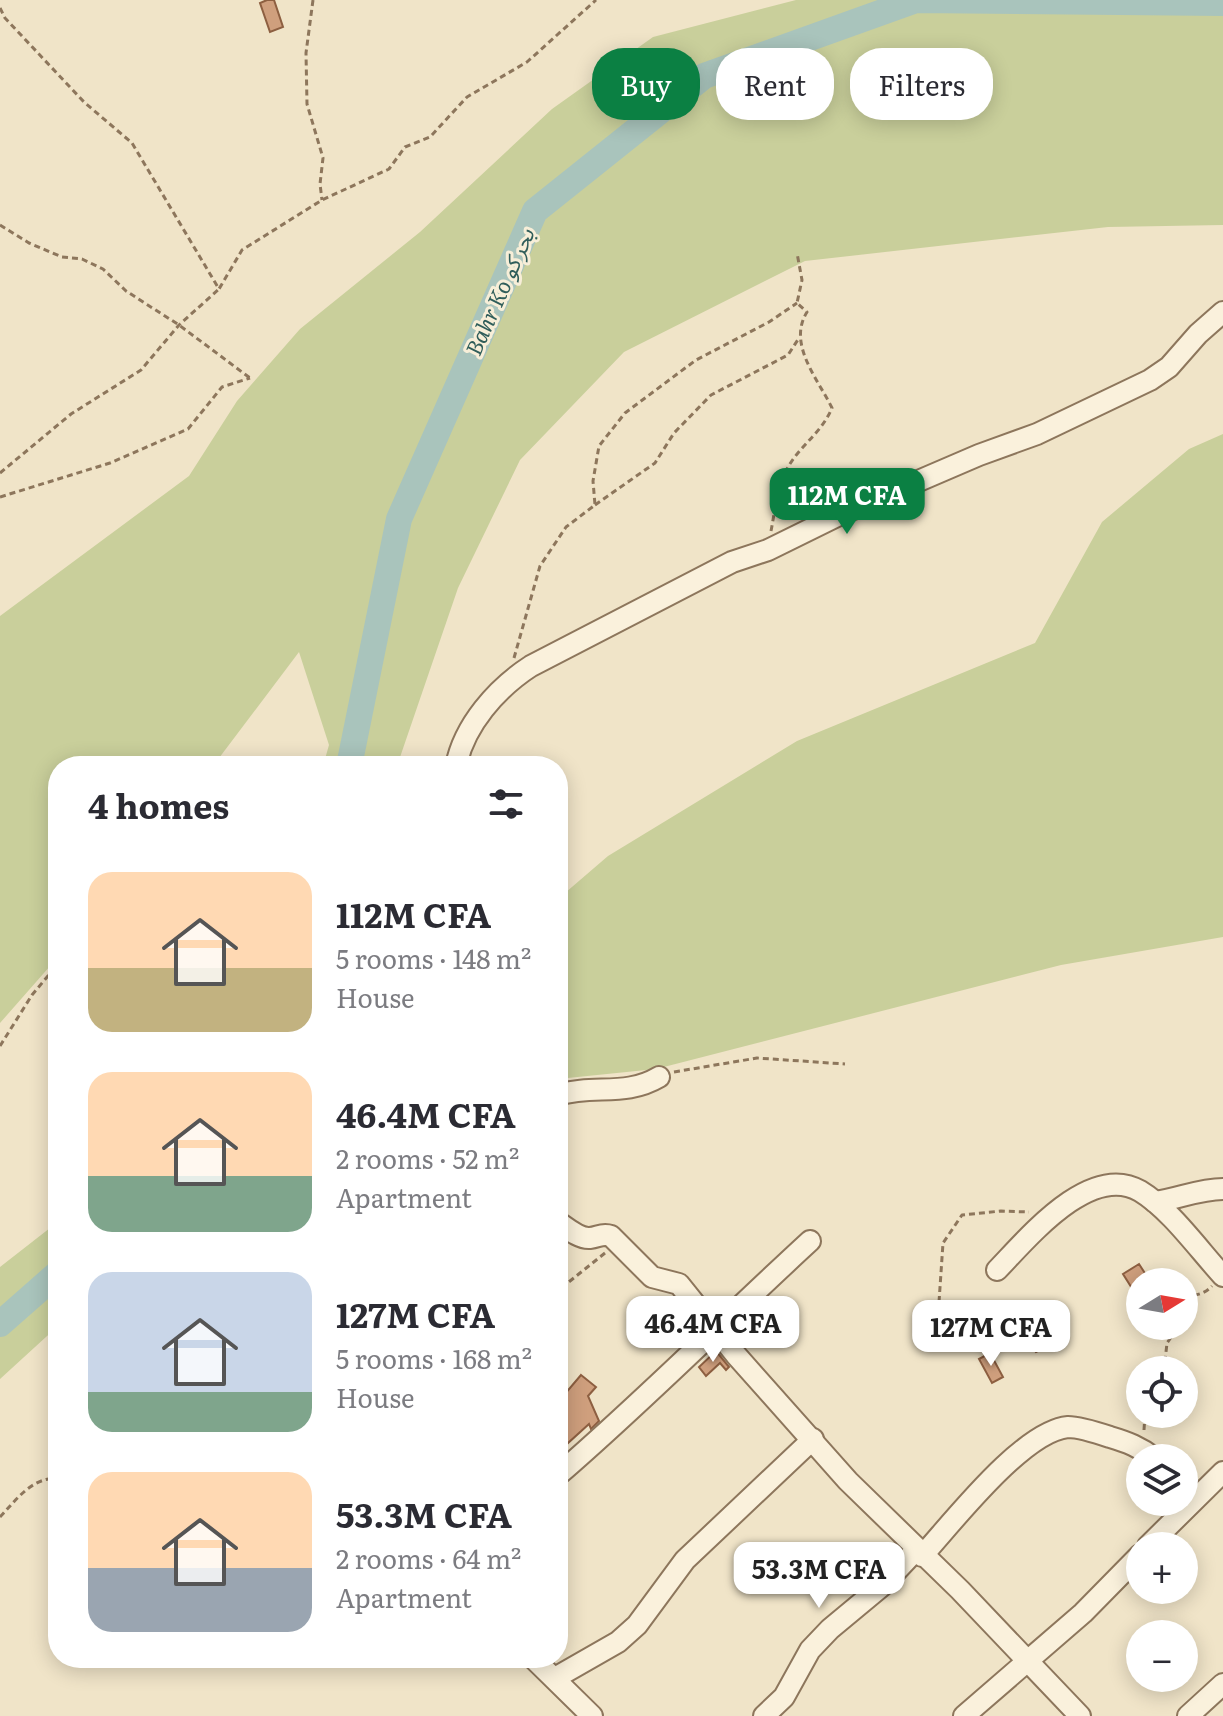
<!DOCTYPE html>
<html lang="en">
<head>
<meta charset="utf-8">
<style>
	:root { --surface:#fff; --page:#f7f7f7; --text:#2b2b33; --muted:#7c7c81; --accent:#0b8043 }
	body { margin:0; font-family:Literata,"Noto Sans Arabic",serif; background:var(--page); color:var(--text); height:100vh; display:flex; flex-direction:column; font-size:30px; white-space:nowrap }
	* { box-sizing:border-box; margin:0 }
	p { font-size:26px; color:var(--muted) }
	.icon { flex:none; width:44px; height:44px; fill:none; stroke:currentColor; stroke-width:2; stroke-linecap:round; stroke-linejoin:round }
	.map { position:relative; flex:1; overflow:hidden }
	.panel { position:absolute; left:48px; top:756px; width:520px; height:912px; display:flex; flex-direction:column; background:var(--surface); border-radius:32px; box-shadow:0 4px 20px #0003 }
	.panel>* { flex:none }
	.banner { position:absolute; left:592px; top:48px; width:510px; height:72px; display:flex; gap:16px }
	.needle { width:52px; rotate:79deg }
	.fabs { position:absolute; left:1126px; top:1268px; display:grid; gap:16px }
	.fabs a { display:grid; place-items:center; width:72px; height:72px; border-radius:50%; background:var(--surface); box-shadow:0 4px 20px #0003; font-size:40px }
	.price { position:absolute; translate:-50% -68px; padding:0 18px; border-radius:16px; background:#fff; color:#222; font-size:26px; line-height:52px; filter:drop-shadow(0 2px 4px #0008) }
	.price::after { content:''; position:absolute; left:50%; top:48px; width:24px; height:18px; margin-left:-12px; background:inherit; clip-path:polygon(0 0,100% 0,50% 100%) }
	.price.selected { background:var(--accent); color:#fff }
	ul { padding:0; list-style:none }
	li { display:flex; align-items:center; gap:24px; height:200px; padding:0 40px }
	li span { display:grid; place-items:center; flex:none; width:224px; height:160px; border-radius:24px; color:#555 }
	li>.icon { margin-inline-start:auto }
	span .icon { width:96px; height:96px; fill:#fffc; stroke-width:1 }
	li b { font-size:34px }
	h2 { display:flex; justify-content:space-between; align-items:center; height:96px; padding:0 40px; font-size:34px }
	.chip { padding:0 28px; border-radius:32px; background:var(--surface); box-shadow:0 4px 20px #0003; font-size:28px; line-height:72px }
	.chip.selected { background:var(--accent); color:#fff }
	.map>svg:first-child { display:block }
	.green { fill:#c9cf9b }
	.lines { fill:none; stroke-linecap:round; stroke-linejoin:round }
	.river { stroke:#a9c4bc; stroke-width:26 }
	.building { fill:#cf9f7d; stroke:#8d5f41; stroke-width:2 }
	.minor-casing { stroke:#8d765c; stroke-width:24 }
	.path { stroke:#8d765c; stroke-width:3; stroke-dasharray:6 4; stroke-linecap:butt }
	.minor { stroke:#faf1dc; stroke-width:20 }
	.labels { text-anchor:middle; stroke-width:6; stroke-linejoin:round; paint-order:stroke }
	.water-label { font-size:22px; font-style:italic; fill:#2f5d5a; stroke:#f7eed8 }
</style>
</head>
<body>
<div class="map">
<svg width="1223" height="1716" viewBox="0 0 1223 1716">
	<rect width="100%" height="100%" fill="#f0e4c8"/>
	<g class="green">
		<path d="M796,0H1223V225L1108,227L805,261L624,352L520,460L458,588L397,766H323L329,745L299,652L213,766H58V957L0,1023V616L189,476L237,401L300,329L420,232L552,109L653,37Z"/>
		<path d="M1223,434V937L1061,965L656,1069L558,1079V899L608,856L797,741L1035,643L1102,522L1189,449Z"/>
		<path d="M58,1214V1326L0,1379V1267L50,1228Z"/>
	</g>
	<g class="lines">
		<g class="river">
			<path d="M349,766L399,519L535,211L704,76L916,0L1223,3"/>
			<path d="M0,1324L58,1273"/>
		</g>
	</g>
	<g class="building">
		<path d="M267,0H274L283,27L270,32L260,3Z"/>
		<path d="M1139,1264L1148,1278L1140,1282V1301L1123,1274Z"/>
		<path d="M1028,1307L1047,1346L1036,1352L1032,1348L1025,1308Z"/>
		<path d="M716,1351L729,1367L726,1370L720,1363L706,1376L699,1367Z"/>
		<path d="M990,1353L1003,1377L992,1383L979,1359Z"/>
		<path d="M581,1375L596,1387L588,1396L599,1421L591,1429L589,1424L568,1443L558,1433V1402Z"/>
	</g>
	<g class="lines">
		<defs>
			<g id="minor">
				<path d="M456,766C464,725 497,688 531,666L732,562L768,550L837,516L979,455L1037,434L1150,380L1169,367L1198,334L1223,312"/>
				<path d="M558,1095C595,1084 625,1097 659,1077"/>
				<path d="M1155,1202C1178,1199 1199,1189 1223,1189"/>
				<path d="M558,1222C567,1228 579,1239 590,1238C599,1237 602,1233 611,1236L652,1277L679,1284L736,1355L848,1481L960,1590L1080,1716"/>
				<path d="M997,1270C1028,1238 1090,1162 1140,1191C1170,1209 1199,1250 1223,1276"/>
				<path d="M558,1475C645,1400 725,1319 810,1241"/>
				<path d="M1148,1546L1223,1472"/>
				<path d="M922,1556C953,1522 1023,1431 1068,1427C1080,1427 1098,1433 1110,1437C1127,1442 1140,1447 1154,1458"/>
				<path d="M533,1658L592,1716"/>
				<path d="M555,1678L618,1642L637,1625L685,1560L813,1439"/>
				<path d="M764,1716L784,1697L810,1650L830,1629L883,1585L916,1550"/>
				<path d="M964,1716L1083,1613L1140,1555"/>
				<path d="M1188,1716L1223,1684"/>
			</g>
		</defs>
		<use href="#minor" class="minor-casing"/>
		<g class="path">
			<path d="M313,0L306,53L307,104L323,158L320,184L322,200"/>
			<path d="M0,8L5,18L84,102L132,143L219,289L242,250L322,200L389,169L405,147L430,137L467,97L527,62L596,0"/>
			<path d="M0,225L29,243L62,257L82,259L103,269L126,291L179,325L250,378"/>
			<path d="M0,473L71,414L141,370L179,325L219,289"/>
			<path d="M0,497L110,463L188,429L222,387L250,378"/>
			<path d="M595,505L655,463L674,433L711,395L788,355L799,338"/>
			<path d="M771,531C775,511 777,487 787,469C799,446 821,434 832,408C818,379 787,344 807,312L797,303L802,280L797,253"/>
			<path d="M514,658L540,566L566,527L595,505L593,481L599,446L625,413L696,360L769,322L797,303"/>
			<path d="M227,766L229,763"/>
			<path d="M0,1046L32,995L58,964"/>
			<path d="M674,1072L757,1058L845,1064"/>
			<path d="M1184,1294C1194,1297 1205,1294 1212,1286"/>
			<path d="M558,1298L565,1285L605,1253"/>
			<path d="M939,1302L943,1243L962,1215L1001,1211L1029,1212"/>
			<path d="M1162,1326L1167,1332L1174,1333L1167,1343L1164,1370"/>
			<path d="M1140,1391L1129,1404L1140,1408"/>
			<path d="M1144,1430L1145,1414"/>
			<path d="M0,1517C17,1499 31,1478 58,1478"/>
		</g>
		<use href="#minor" class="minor"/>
	</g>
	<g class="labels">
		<g class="water-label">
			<text transform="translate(500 292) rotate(-66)" y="8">Bahr Ko بحر كو</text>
		</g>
	</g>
</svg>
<div class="fabs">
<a><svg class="needle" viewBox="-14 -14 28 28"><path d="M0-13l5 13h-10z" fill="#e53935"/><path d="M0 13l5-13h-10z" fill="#7c7c81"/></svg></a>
<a><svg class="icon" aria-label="locate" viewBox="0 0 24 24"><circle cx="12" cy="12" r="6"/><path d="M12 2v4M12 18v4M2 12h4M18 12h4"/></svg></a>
<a><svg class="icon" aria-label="layers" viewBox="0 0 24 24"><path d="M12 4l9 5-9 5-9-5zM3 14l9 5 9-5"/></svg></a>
<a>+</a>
<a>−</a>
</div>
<b class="price selected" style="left:847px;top:536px">112M CFA</b>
<b class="price" style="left:713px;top:1364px">46.4M CFA</b>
<b class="price" style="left:991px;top:1368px">127M CFA</b>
<b class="price" style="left:819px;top:1610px">53.3M CFA</b>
<div class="banner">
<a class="chip selected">Buy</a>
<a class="chip">Rent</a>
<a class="chip">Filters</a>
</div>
<section class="panel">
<h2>4 homes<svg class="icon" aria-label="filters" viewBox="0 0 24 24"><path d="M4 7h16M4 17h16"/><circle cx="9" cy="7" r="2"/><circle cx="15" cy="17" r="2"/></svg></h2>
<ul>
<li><span style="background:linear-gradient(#ffd9b3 60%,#c2b280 0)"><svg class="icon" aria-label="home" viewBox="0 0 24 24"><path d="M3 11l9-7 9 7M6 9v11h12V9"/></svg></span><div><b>112M CFA</b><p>5 rooms · 148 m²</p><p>House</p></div></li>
<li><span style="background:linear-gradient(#ffd9b3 65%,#7fa58c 0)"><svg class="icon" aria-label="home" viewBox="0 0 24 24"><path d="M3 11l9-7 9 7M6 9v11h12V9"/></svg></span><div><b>46.4M CFA</b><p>2 rooms · 52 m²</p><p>Apartment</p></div></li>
<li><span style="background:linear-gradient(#c9d6e8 75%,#7fa58c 0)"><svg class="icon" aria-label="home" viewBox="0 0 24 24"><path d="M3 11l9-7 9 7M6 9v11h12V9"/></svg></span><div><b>127M CFA</b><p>5 rooms · 168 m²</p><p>House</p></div></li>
<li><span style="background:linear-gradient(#ffd9b3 60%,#9aa5b1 0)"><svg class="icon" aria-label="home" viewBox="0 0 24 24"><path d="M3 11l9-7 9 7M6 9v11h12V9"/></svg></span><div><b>53.3M CFA</b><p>2 rooms · 64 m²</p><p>Apartment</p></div></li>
</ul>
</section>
</div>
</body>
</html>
